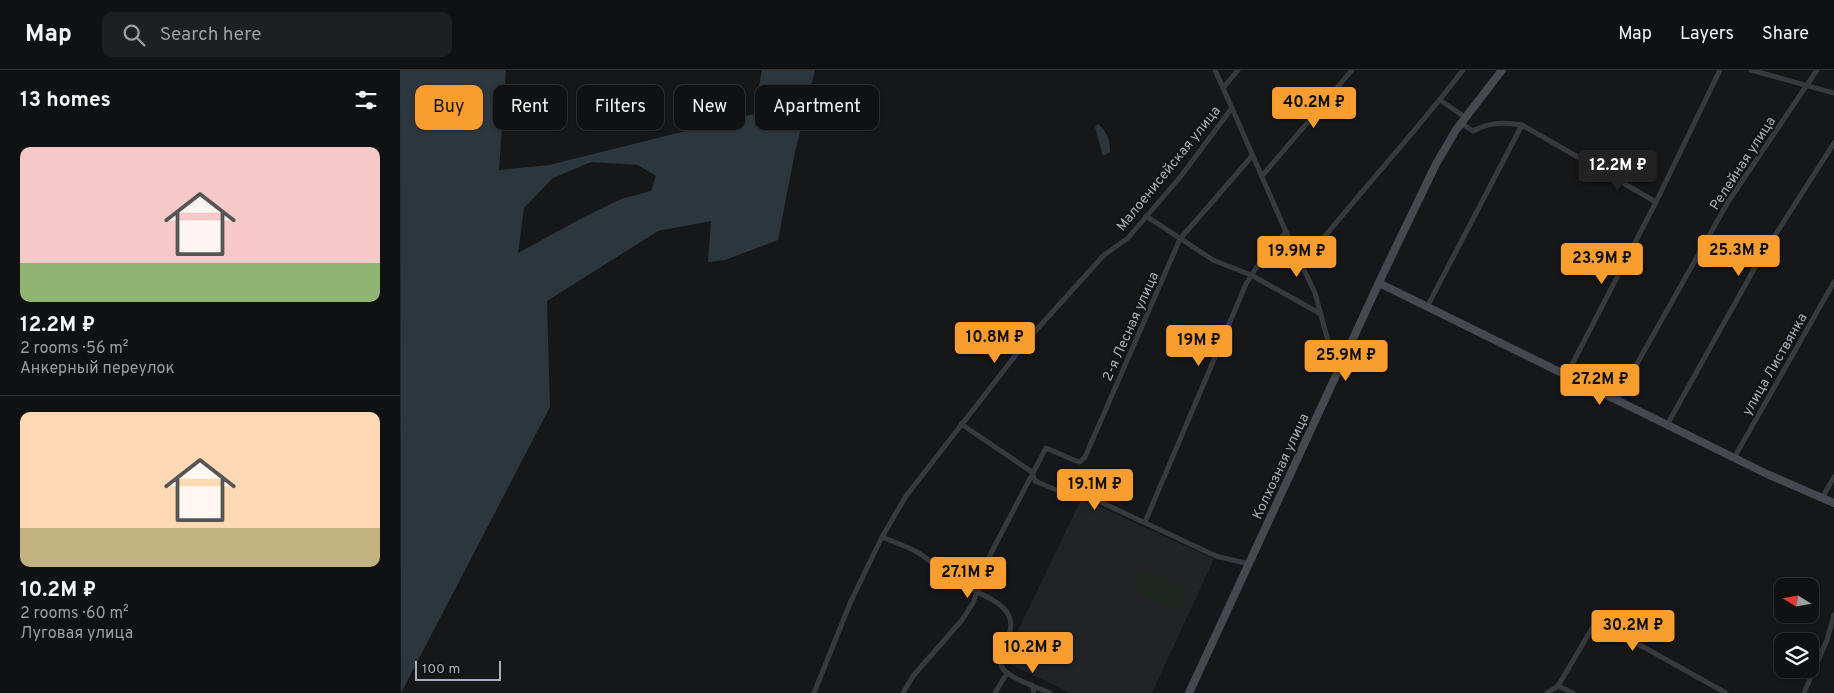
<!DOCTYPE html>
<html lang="en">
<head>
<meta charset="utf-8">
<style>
	:root { --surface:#101113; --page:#1e1f21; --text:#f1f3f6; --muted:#9c9da0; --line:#303133; --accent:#f99e2e }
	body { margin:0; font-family:Overpass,sans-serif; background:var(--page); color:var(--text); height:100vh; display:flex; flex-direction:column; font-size:19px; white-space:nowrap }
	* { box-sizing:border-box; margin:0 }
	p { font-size:16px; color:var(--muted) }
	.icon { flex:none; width:28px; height:28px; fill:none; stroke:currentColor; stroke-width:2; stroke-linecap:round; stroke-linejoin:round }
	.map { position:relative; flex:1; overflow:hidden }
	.details { display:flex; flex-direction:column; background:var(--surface); width:400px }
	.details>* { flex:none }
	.top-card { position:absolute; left:15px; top:15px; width:475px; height:45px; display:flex; gap:10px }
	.needle { width:32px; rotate:281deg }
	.controls { position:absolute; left:1374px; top:508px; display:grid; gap:10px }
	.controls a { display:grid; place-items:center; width:45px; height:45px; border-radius:10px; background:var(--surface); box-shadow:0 1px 4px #0004,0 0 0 1px var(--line); font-size:25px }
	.scale { position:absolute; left:15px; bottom:12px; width:86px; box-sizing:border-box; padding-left:5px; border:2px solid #a8afb9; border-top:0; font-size:14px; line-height:18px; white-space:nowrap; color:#a8afb9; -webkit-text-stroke:4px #111214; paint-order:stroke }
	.price { position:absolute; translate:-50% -42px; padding:0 11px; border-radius:5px; background:var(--accent); color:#111; font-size:16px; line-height:32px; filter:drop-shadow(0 1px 2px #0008) }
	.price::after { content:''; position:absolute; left:50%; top:30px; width:15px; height:11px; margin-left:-8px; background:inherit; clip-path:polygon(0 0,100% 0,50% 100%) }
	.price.current { background:#222; color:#fff }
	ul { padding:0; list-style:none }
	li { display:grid; align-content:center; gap:10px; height:265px; padding:0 20px }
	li+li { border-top:1px solid var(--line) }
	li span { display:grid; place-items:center; height:155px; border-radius:10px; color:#555 }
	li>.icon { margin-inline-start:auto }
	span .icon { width:90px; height:90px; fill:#fffc; stroke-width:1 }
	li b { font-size:21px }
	h2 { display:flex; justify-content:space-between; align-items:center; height:60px; padding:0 20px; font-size:21px }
	.chip { padding:0 18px; border-radius:10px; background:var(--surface); box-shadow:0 1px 4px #0004,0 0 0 1px var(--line); font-size:18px; line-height:45px }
	.chip.current { background:var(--accent); color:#111 }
	header { display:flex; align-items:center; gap:30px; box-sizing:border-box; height:70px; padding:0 25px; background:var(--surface); border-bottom:1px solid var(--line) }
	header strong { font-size:24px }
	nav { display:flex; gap:28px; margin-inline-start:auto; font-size:18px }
	.search { width:350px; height:45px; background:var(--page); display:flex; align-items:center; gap:12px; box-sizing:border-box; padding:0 18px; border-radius:10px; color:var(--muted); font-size:19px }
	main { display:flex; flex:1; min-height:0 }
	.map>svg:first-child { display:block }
	.built { fill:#222326 }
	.green { fill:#1e271f }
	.water { fill:#2c373d; fill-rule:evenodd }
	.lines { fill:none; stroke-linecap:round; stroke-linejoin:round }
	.street { stroke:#37393e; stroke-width:5 }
	.secondary { stroke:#45484e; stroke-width:8 }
	.labels { text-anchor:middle; stroke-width:4; stroke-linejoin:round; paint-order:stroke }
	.street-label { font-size:14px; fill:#a8afb9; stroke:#111214 }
</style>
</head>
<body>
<header>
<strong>Map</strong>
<div class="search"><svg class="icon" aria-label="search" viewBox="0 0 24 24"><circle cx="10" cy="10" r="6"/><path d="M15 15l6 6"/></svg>Search here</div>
<nav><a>Map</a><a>Layers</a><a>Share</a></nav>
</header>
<main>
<section class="details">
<h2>13 homes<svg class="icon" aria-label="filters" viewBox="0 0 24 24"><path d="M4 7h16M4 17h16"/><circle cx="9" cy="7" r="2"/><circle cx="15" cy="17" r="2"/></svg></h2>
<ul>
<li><span style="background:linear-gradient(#f6c9c9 75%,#8fb573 0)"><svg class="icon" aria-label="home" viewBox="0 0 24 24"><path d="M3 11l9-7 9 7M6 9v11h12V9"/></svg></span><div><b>12.2M ₽</b><p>2 rooms · 56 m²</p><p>Анкерный переулок</p></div></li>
<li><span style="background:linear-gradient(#ffd9b3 75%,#c2b280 0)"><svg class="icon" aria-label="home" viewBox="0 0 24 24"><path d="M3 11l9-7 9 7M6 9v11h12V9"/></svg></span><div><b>10.2M ₽</b><p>2 rooms · 60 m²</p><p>Луговая улица</p></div></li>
</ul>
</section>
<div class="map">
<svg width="1434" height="623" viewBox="0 0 1434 623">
	<rect width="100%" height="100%" fill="#161719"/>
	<path class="built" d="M681,430L696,435L814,489L752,623H671L603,591Z"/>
	<path class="green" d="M747,499L783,518C785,524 785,529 782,534C773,547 746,526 736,521L733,514L741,500Z"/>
	<g class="water">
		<path d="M0,0H106L99,100L149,95L354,44L362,0H415L395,82L378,170L325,190L308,192L311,151L258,161L147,231L150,337L1,623ZM191,92L238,95L256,106L251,121L221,129L184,147L118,183L124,138L153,108Z"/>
		<path d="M698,54C707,62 710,70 710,82L703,86L695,57Z"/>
	</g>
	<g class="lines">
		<g class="street">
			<path d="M1351,0L1434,23"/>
			<path d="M823,18L838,0"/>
			<path d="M1040,30L1065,47"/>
			<path d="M832,38L886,162L915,223L928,271L931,288L934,296L939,299"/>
			<path d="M1061,53L1073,61C1090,52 1104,52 1122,55"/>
			<path d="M862,106L952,0"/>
			<path d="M746,146L813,190L851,205L921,244"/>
			<path d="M902,195C954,128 1012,67 1063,0"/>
			<path d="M1027,237L1122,55L1256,132"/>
			<path d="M1166,306L1256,132L1320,0"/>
			<path d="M1216,331L1328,132L1417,0"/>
			<path d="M561,354L632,402L635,411L666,424L692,428L816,486L849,494"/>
			<path d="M1267,355L1358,192L1434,73"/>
			<path d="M1334,388L1434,212"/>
			<path d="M1422,428L1434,407"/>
			<path d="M745,452L846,214L860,192L886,162"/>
			<path d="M482,467C494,472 506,476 517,482C531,490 543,503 557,512C571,521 600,529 608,544C620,564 589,587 605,601C614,610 637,617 650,623"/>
			<path d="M632,615L634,623"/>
			<path d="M1158,616L1173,623"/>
			<path d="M414,623L451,531L482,467L506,426L629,268L704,185L728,168L781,106L832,38L815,0"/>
			<path d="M503,623L513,606L562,550L573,533L591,483L646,378L676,391L680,392L685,387L780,169L852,86"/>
			<path d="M595,623L607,603"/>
			<path d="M1147,623L1158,616L1194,555L1213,560L1326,623"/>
			<path d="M1404,623L1427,570L1434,545"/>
		</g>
		<g class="secondary">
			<path d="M979,213L1367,404L1434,433"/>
			<path d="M789,623L982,206L1036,94L1056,60L1102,0"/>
		</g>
	</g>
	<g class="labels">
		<g class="street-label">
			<text transform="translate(1342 93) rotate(-57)" y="5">Релейная улица</text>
			<text transform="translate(768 98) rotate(-51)" y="5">Малоенисейская улица</text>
			<text transform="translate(730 256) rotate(-66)" y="5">2-я Лесная улица</text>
			<text transform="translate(1374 294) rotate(-60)" y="5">улица Листвянка</text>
			<text transform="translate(880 396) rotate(-65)" y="5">Колхозная улица</text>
		</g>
	</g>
</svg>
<div class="controls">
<a><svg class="needle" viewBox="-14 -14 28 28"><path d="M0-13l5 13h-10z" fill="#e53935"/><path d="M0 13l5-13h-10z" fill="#9c9da0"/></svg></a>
<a><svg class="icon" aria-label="layers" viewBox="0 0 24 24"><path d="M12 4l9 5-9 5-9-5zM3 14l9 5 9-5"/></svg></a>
</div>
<div class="scale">100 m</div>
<b class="price" style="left:914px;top:59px">40.2M ₽</b>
<b class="price current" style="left:1218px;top:122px">12.2M ₽</b>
<b class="price" style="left:1339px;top:207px">25.3M ₽</b>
<b class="price" style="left:897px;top:208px">19.9M ₽</b>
<b class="price" style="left:1202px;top:215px">23.9M ₽</b>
<b class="price" style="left:595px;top:294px">10.8M ₽</b>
<b class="price" style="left:799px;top:297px">19M ₽</b>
<b class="price" style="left:946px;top:312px">25.9M ₽</b>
<b class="price" style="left:1200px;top:336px">27.2M ₽</b>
<b class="price" style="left:695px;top:441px">19.1M ₽</b>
<b class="price" style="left:568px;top:529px">27.1M ₽</b>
<b class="price" style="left:1233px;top:582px">30.2M ₽</b>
<b class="price" style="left:633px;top:604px">10.2M ₽</b>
<div class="top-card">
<a class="chip current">Buy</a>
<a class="chip">Rent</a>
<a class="chip">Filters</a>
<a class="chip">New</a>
<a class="chip">Apartment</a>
</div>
</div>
</main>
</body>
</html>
